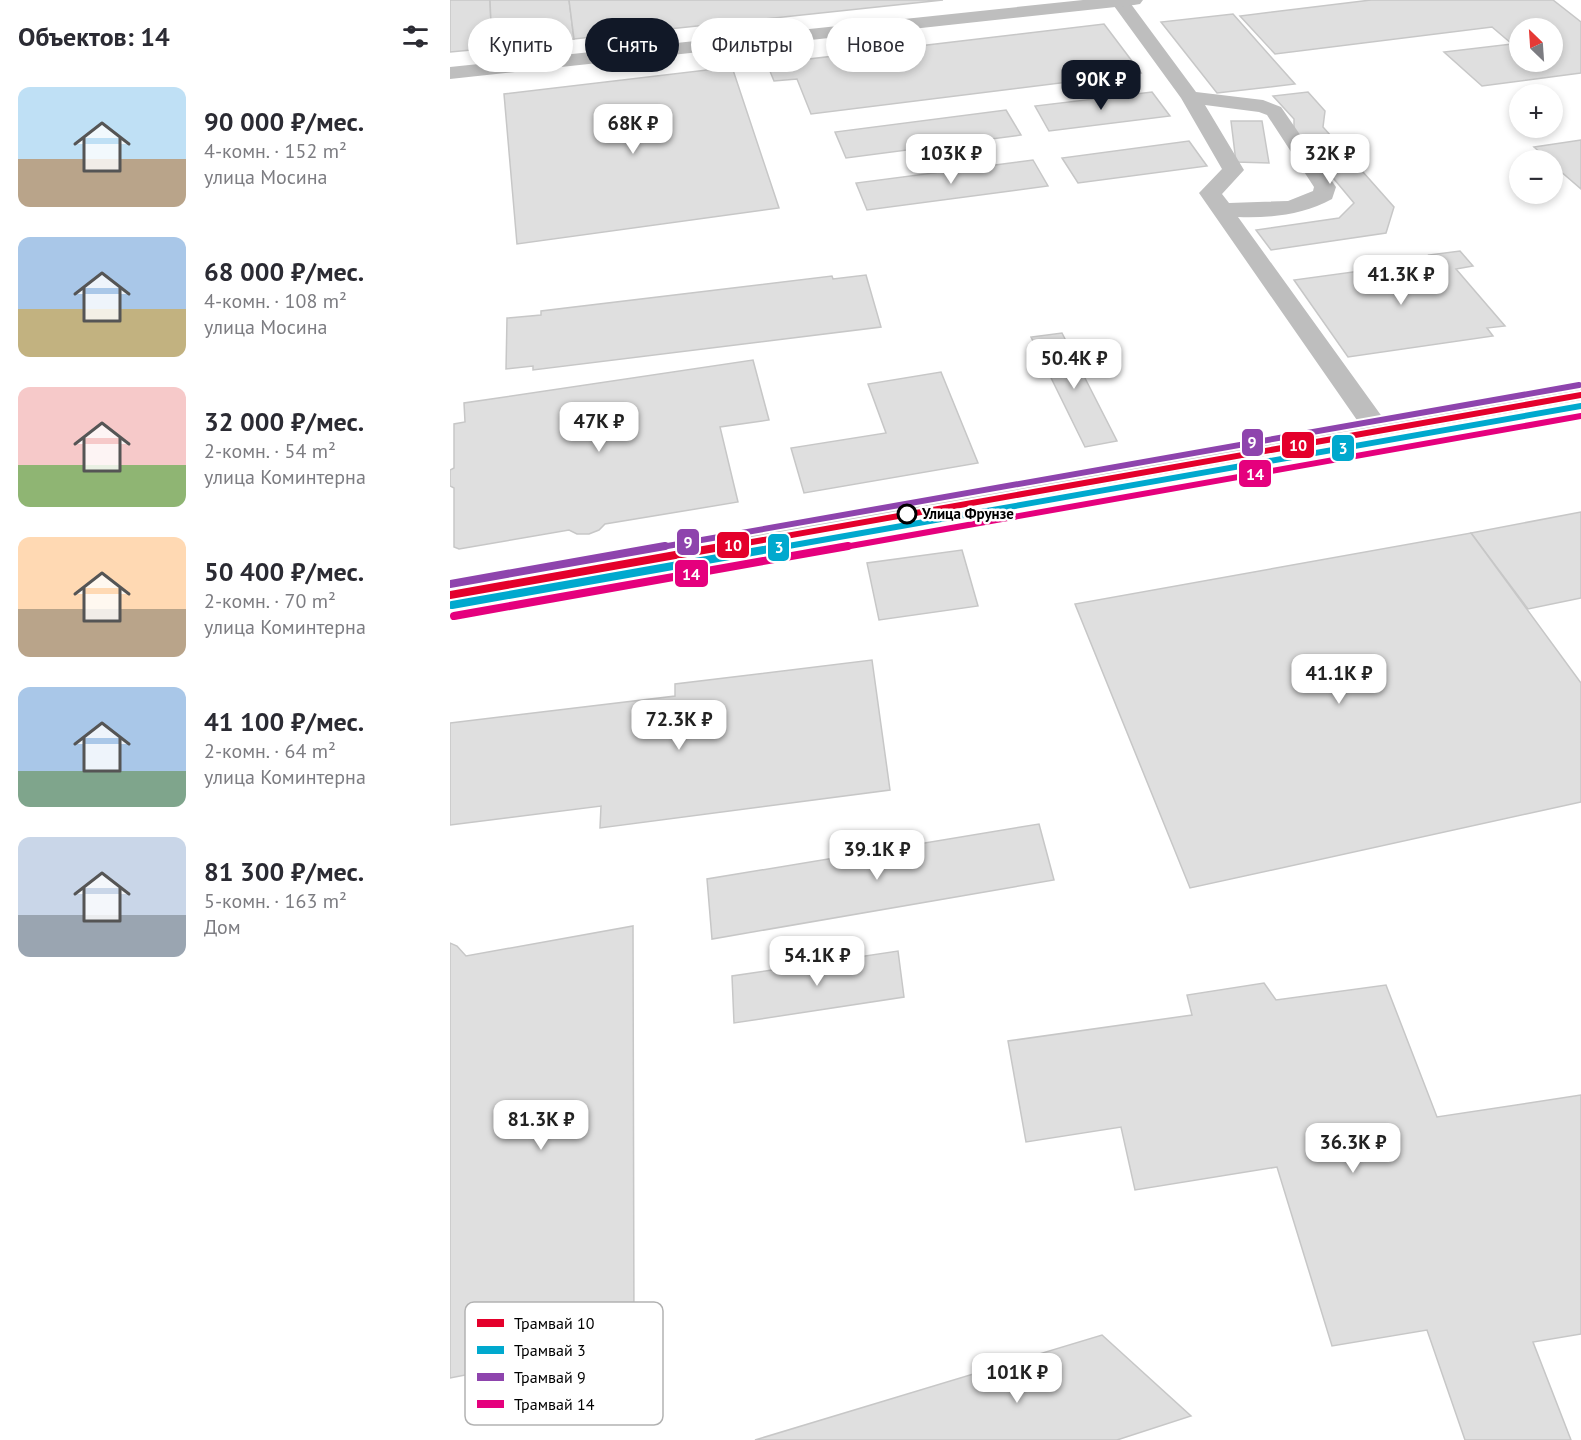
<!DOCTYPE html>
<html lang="ru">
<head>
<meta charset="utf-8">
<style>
	:root { --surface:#fff; --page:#f7f7f7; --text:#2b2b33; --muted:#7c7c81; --accent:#111827 }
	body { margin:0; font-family:"PT Sans",sans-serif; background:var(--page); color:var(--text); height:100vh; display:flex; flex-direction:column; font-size:22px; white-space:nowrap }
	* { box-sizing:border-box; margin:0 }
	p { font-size:20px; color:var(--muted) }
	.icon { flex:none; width:33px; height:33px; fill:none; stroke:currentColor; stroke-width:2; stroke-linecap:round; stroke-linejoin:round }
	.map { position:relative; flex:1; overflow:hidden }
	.sheet { display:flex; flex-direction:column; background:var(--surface); width:450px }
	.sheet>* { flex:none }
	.hud { position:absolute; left:18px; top:18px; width:570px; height:54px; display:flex; gap:12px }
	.needle { width:39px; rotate:335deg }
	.buttons { position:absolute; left:1059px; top:18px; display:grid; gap:12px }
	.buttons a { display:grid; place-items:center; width:54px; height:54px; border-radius:50%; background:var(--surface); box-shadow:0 3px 9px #0003; font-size:30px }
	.price { position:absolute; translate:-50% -51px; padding:0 14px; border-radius:12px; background:#fff; color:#222; font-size:20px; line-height:39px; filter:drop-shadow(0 2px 3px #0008) }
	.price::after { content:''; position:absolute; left:50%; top:36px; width:18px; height:14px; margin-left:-9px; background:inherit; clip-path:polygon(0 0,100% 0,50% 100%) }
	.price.selected { background:var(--accent); color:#fff }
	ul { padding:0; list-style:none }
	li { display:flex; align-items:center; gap:18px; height:150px; padding:0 18px }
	li span { display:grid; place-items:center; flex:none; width:168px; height:120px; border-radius:12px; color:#555 }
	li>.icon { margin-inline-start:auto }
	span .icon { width:72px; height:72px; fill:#fffc; stroke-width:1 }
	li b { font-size:26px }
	h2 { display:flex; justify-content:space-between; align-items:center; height:72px; padding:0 18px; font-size:26px }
	.chip { padding:0 21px; border-radius:27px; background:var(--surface); box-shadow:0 3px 9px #0003; font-size:21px; line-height:54px }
	.chip.selected { background:var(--accent); color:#fff }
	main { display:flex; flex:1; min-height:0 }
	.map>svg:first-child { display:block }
	.building { fill:#dfdfdf; stroke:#c7c7c7; stroke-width:1.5; fill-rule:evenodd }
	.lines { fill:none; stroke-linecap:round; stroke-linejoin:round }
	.minor { fill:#bebebe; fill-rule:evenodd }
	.major { fill:#bebebe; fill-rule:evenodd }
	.tram-1-far1-casing { stroke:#fff; stroke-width:10 }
	.tram-1-casing { stroke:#fff; stroke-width:12 }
	.tram-2-far1-casing { stroke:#fff; stroke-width:10 }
	.tram-2-casing { stroke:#fff; stroke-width:12 }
	.tram-3-far1-casing { stroke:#fff; stroke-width:10 }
	.tram-3-casing { stroke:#fff; stroke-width:12 }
	.tram-4-far1-casing { stroke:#fff; stroke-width:10 }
	.tram-4-casing { stroke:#fff; stroke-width:12 }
	.tram-1-far1 { stroke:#e4002b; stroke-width:6 }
	.tram-1 { stroke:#e4002b; stroke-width:8 }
	.tram-2-far1 { stroke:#00a9ce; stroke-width:6 }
	.tram-2 { stroke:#00a9ce; stroke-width:8 }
	.tram-3-far1 { stroke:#8e44ad; stroke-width:6 }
	.tram-3 { stroke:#8e44ad; stroke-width:8 }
	.tram-4-far1 { stroke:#e5007d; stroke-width:6 }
	.tram-4 { stroke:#e5007d; stroke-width:8 }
	.stop-dot { fill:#fff; stroke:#000; stroke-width:3 }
	.labels { text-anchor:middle; stroke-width:5; stroke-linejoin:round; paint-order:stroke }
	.stop-label { font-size:15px; font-weight:bold; fill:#000; stroke:#fff; text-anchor:start }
	.key { fill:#fff; stroke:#b2b2b2; stroke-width:1.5 }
	.key-label { font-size:16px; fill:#000 }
	.line-badge { stroke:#fff; stroke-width:2 }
	.badge-label { font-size:16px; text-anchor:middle; font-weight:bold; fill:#fff }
</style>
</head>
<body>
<main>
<section class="sheet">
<h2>Объектов: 14<svg class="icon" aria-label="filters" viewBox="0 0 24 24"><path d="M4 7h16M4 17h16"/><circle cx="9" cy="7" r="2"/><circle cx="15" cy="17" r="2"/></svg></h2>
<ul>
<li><span style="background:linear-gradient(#bfe0f5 60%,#b9a48a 0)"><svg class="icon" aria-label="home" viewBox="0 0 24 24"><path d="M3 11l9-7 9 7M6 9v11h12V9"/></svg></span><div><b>90 000 ₽/мес.</b><p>4-комн. · 152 m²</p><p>улица Мосина</p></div></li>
<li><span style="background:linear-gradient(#a9c7e8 60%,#c2b280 0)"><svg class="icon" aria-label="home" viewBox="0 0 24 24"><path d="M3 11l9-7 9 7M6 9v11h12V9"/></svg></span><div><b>68 000 ₽/мес.</b><p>4-комн. · 108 m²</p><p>улица Мосина</p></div></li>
<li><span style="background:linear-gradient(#f6c9c9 65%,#8fb573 0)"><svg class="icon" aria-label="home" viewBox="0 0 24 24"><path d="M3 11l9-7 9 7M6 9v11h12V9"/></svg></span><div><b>32 000 ₽/мес.</b><p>2-комн. · 54 m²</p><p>улица Коминтерна</p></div></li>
<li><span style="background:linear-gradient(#ffd9b3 60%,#b9a48a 0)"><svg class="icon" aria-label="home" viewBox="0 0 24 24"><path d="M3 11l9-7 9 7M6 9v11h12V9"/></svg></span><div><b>50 400 ₽/мес.</b><p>2-комн. · 70 m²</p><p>улица Коминтерна</p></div></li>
<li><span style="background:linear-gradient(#a9c7e8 70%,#7fa58c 0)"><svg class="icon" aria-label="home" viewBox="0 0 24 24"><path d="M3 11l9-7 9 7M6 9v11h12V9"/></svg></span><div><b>41 100 ₽/мес.</b><p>2-комн. · 64 m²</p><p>улица Коминтерна</p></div></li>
<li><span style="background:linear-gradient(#c9d6e8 65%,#9aa5b1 0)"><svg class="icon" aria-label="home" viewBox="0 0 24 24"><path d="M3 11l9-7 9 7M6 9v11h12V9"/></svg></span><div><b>81 300 ₽/мес.</b><p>5-комн. · 163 m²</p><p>Дом</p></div></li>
</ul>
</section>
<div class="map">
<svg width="1131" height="1440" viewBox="0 0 1131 1440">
	<rect width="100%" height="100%" fill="#fff"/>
	<g class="building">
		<path d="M0,0H40L42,48L0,52Z"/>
		<path d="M40,0H119L124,39L42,48Z"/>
		<path d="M119,0H493L124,39Z"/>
		<path d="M921,0H1103L1131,22V73L1032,86L994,52L1062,44L1042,27L825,54L790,16ZM1070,28H1102V62H1070Z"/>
		<path d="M783,14L845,84L767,93L711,22Z"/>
		<path d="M654,24L691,73L361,114L347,79L324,81L317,64Z"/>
		<path d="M282,67L329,208L67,244L54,94Z"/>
		<path d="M702,92L720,116L599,131L585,106Z"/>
		<path d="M858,92L875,111L873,127L944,207L936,233L821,250L806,230L889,218L904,203L844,131V119L823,96Z"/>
		<path d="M556,110L571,135L396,158L385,132Z"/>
		<path d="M781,121H812L819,163L786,162Z"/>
		<path d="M1131,140V189L1102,164V160H1099L1084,147Z"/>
		<path d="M739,141L757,166L628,183L612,158Z"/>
		<path d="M583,160L598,186L417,210L406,183Z"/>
		<path d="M1010,251L1023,266L1006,269L1055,326L1037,328L1043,336L898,357L844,280L984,261L979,255Z"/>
		<path d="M416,275L431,327L83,370V366L56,369L57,318L91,315V311L382,276L383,279Z"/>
		<path d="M612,333L667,441L635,447L581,337Z"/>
		<path d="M303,360L319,420L270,427L288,502L155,524L149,530L139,534H127L119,530L9,549L4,547V488L0,486V470L4,468V424L15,422L14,403Z"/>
		<path d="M491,372L528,463L354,493L341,448L436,433L418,384Z"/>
		<path d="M1131,512V598L1078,609L1021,533Z"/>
		<path d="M1021,533L1131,683V802L740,888L625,604Z"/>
		<path d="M512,550L528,606L429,620L417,563Z"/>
		<path d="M422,660L440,790L150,828L151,806L0,825V723L225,696V684Z"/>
		<path d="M589,824L604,880L262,939L257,879Z"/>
		<path d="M183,926L184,1342L0,1378V943L7,946L16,956Z"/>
		<path d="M448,951L454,997L284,1023L282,976Z"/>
		<path d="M814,983L826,1000L936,985L987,1117L1131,1095V1334L1083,1342L1121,1440H1015L977,1330L882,1346L827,1167L685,1190L671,1127L576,1142L558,1041L742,1015L737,995Z"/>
		<path d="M652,1335L741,1416L667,1440H305Z"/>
	</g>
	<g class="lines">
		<path class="minor" d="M662,0H678L746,92L813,100L831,107L886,187L882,199C853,215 821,218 788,217L933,418L1131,384V400L0,600V580L909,423L749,193L772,169L731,98L664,6ZM755,105L809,112L817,115L864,187L863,191L838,201L779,203L772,194L794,170Z"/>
		<path class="major" d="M633,0H693L690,4L684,5L0,79V67Z"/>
		<defs>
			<path id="tram-1-far1" d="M268,548L1131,395"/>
			<path id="tram-1" d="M0,595L276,546"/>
			<path id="tram-2-far1" d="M327,548L1131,406"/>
			<path id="tram-2" d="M2,605L336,546"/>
			<path id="tram-3-far1" d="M206,548L1129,385"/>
			<path id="tram-3" d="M0,584L215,546"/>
			<path id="tram-4-far1" d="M389,548L1131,416"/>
			<path id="tram-4" d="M4,616L398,546"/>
		</defs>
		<use href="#tram-1-far1" class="tram-1-far1-casing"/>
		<use href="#tram-1" class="tram-1-casing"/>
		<use href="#tram-2-far1" class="tram-2-far1-casing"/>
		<use href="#tram-2" class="tram-2-casing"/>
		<use href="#tram-3-far1" class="tram-3-far1-casing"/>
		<use href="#tram-3" class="tram-3-casing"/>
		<use href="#tram-4-far1" class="tram-4-far1-casing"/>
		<use href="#tram-4" class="tram-4-casing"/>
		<use href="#tram-1-far1" class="tram-1-far1"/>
		<use href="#tram-1" class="tram-1"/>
		<use href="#tram-2-far1" class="tram-2-far1"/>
		<use href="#tram-2" class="tram-2"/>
		<use href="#tram-3-far1" class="tram-3-far1"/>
		<use href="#tram-3" class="tram-3"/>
		<use href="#tram-4-far1" class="tram-4-far1"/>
		<use href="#tram-4" class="tram-4"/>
	</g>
	<circle class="stop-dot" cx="457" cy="514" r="9"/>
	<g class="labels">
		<g class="stop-label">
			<text x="472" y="519">Улица Фрунзе</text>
		</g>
	</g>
	<rect x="15" y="1302" width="198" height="123" rx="9" class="key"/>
	<rect x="27" y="1319" width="27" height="8" fill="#e4002b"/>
	<rect x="27" y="1346" width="27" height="8" fill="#00a9ce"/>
	<rect x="27" y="1373" width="27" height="8" fill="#8e44ad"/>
	<rect x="27" y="1400" width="27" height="8" fill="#e5007d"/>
	<g class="key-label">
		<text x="64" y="1329">Трамвай 10</text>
		<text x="64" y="1356">Трамвай 3</text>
		<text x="64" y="1383">Трамвай 9</text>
		<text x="64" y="1410">Трамвай 14</text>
	</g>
	<g class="line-badge">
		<rect x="791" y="428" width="23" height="29" rx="6" fill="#8e44ad"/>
		<rect x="831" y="431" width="34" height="28" rx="6" fill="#e4002b"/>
		<rect x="881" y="434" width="24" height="28" rx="6" fill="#00a9ce"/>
		<rect x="788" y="459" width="34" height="29" rx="6" fill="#e5007d"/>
		<rect x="226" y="528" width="24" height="28" rx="6" fill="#8e44ad"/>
		<rect x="266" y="531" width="34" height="28" rx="6" fill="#e4002b"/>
		<rect x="317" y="533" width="23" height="29" rx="6" fill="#00a9ce"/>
		<rect x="224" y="559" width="35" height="29" rx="6" fill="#e5007d"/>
	</g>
	<g class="badge-label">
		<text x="802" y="448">9</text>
		<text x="848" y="451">10</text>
		<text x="893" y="454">3</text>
		<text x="805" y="480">14</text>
		<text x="238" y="548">9</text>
		<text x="283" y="551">10</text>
		<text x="329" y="553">3</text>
		<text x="241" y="580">14</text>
	</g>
</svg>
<div class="buttons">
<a><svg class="needle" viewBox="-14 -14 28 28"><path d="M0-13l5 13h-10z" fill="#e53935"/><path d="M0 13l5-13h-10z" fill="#7c7c81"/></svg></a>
<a>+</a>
<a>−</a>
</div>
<b class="price selected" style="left:651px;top:111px">90K ₽</b>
<b class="price" style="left:183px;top:155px">68K ₽</b>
<b class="price" style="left:501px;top:185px">103K ₽</b>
<b class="price" style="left:880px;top:185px">32K ₽</b>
<b class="price" style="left:951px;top:306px">41.3K ₽</b>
<b class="price" style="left:624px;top:390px">50.4K ₽</b>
<b class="price" style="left:149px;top:453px">47K ₽</b>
<b class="price" style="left:889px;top:705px">41.1K ₽</b>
<b class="price" style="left:229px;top:751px">72.3K ₽</b>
<b class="price" style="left:427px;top:881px">39.1K ₽</b>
<b class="price" style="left:367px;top:987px">54.1K ₽</b>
<b class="price" style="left:91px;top:1151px">81.3K ₽</b>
<b class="price" style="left:903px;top:1174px">36.3K ₽</b>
<b class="price" style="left:567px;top:1404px">101K ₽</b>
<div class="hud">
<a class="chip">Купить</a>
<a class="chip selected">Снять</a>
<a class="chip">Фильтры</a>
<a class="chip">Новое</a>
</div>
</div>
</main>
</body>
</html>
